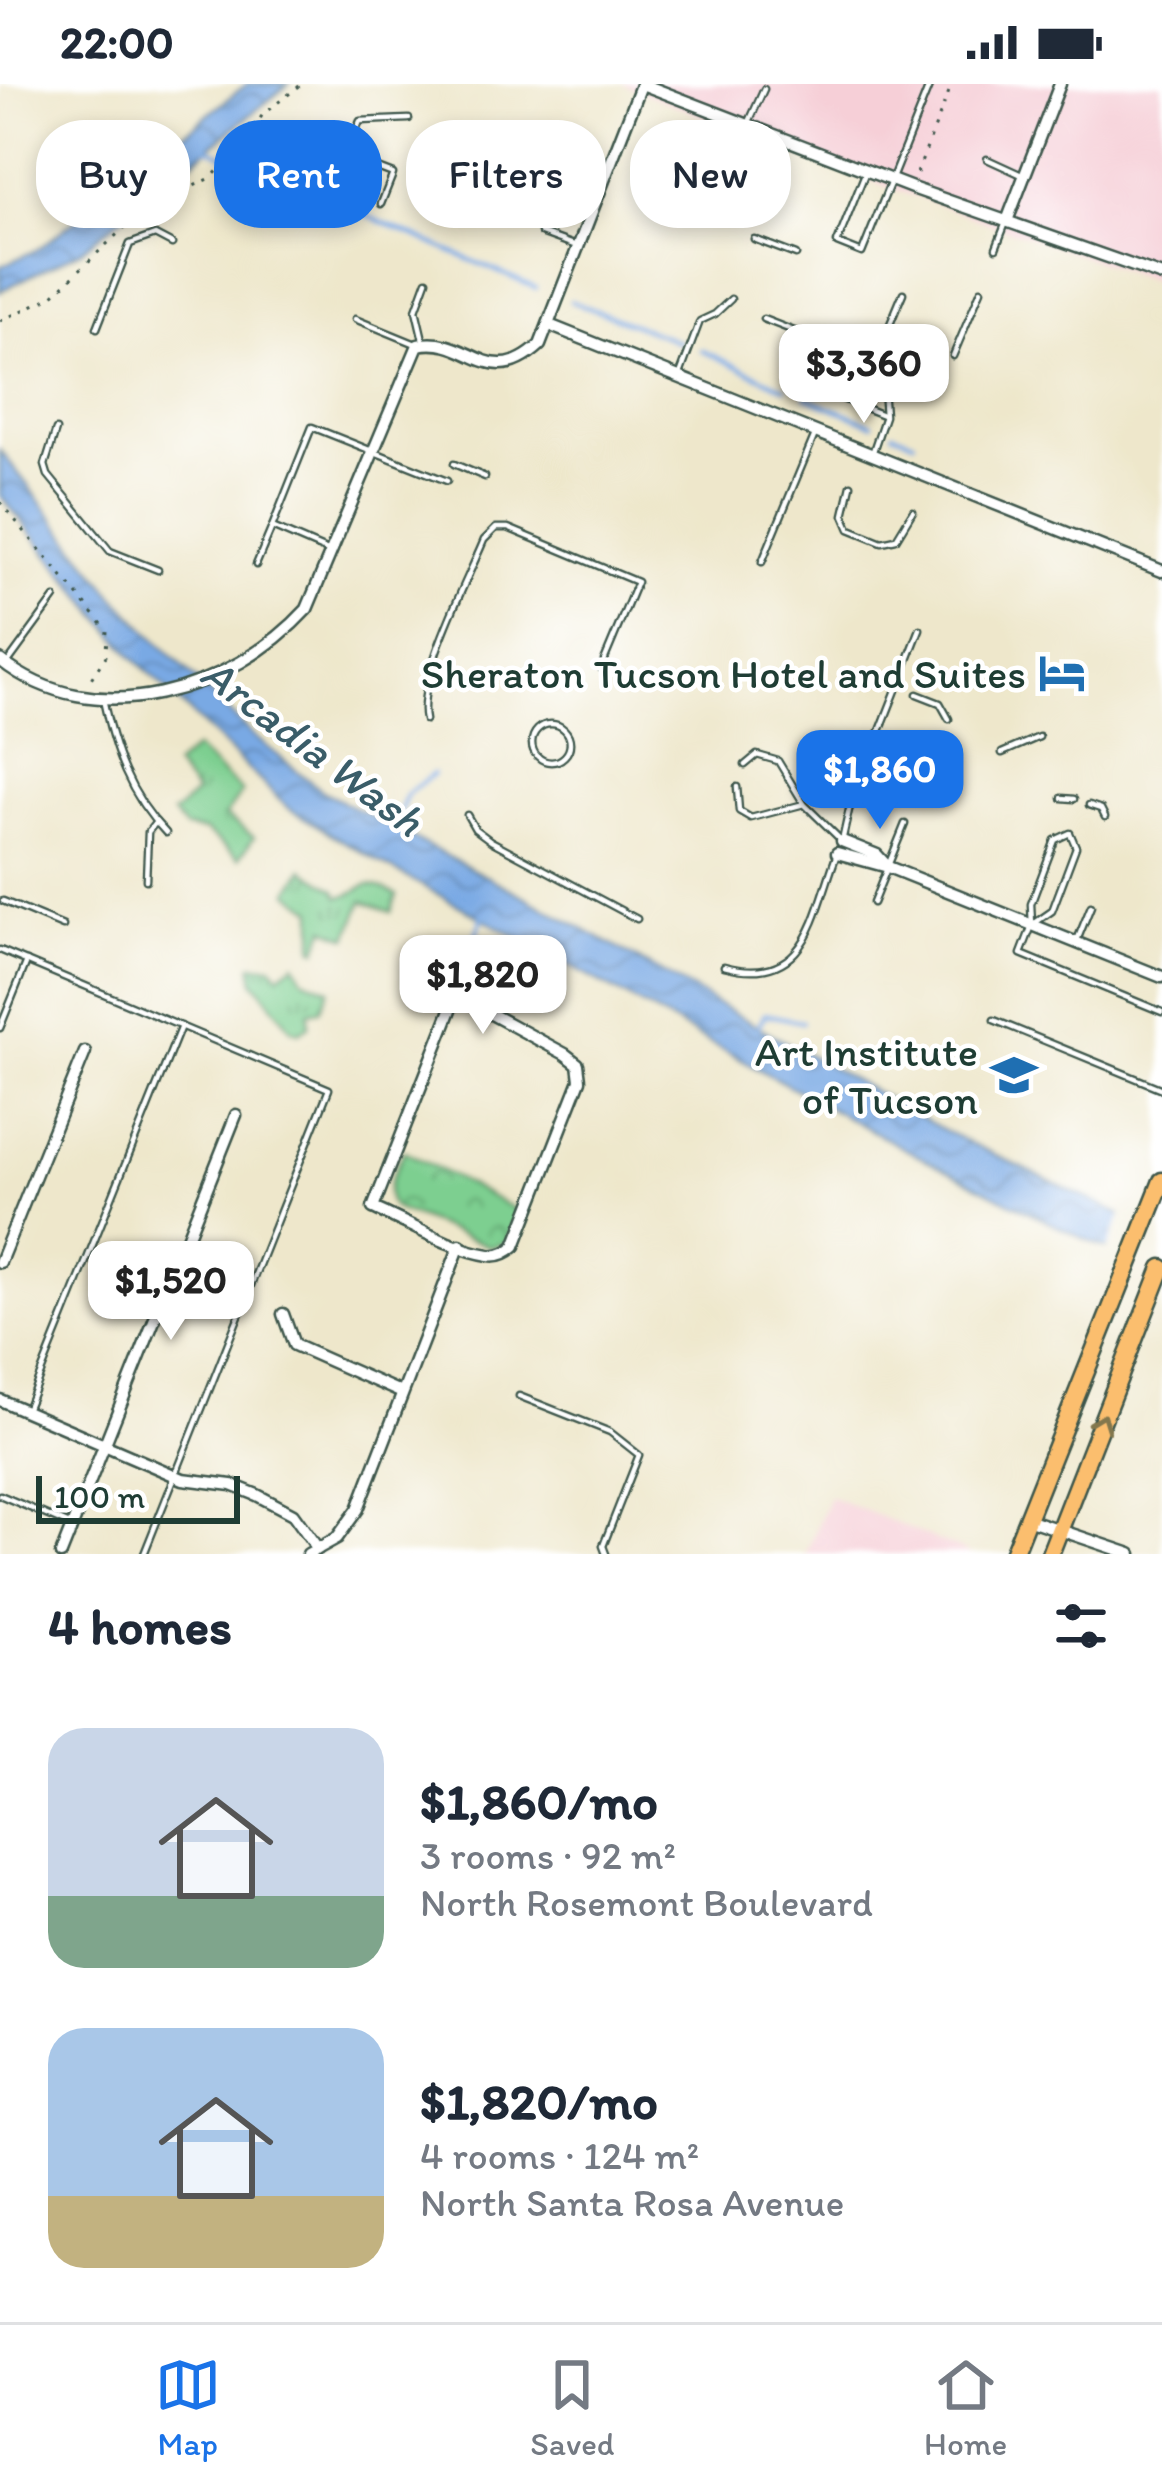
<!DOCTYPE html>
<html lang="en">
<head>
<meta charset="utf-8">
<style>
	:root { --surface:#fff; --page:#f2f2f3; --text:#1f2937; --muted:#747a83; --line:#e0e1e3; --accent:#1a73e8 }
	body { margin:0; font-family:Itim,sans-serif; background:var(--page); color:var(--text); height:100vh; display:flex; flex-direction:column; font-size:45px; white-space:nowrap }
	* { box-sizing:border-box; margin:0 }
	p { font-size:39px; color:var(--muted) }
	.icon { flex:none; width:66px; height:66px; fill:none; stroke:currentColor; stroke-width:2; stroke-linecap:round; stroke-linejoin:round }
	.map { position:relative; height:1470px; overflow:hidden }
	.drawer { display:flex; flex-direction:column; background:var(--surface); flex:1 }
	.drawer>* { flex:none }
	.hud { position:absolute; left:36px; top:36px; width:1092px; height:108px; display:flex; gap:24px }
	.scale { position:absolute; left:36px; bottom:30px; width:204px; box-sizing:border-box; padding-left:12px; border:6px solid #1f3d34; border-top:0; font-size:33px; line-height:42px; white-space:nowrap; color:#1f3d34; -webkit-text-stroke:9px #fff; paint-order:stroke }
	.price { position:absolute; translate:-50% -102px; padding:0 27px; border-radius:24px; background:#fff; color:#222; font-size:39px; line-height:78px; filter:drop-shadow(0 3px 6px #0008) }
	.price::after { content:''; position:absolute; left:50%; top:72px; width:36px; height:27px; margin-left:-18px; background:inherit; clip-path:polygon(0 0,100% 0,50% 100%) }
	.price.on { background:var(--accent); color:#fff }
	ul { padding:0; list-style:none }
	li { display:flex; align-items:center; gap:36px; height:300px; padding:0 48px }
	li span { display:grid; place-items:center; flex:none; width:336px; height:240px; border-radius:36px; color:#555 }
	li>.icon { margin-inline-start:auto }
	span .icon { width:144px; height:144px; fill:#fffc; stroke-width:1 }
	li b { font-size:51px }
	h2 { display:flex; justify-content:space-between; align-items:center; height:144px; padding:0 48px; font-size:51px }
	.chip { padding:0 42px; border-radius:48px; background:var(--surface); box-shadow:0 6px 18px #0003; font-size:42px; line-height:108px }
	.chip.on { background:var(--accent); color:#fff }
	.status { display:flex; justify-content:space-between; align-items:center; height:84px; padding:0 60px; background:var(--surface); direction:ltr }
	.status svg { height:33px; fill:currentColor }
	.tab-bar { display:flex; justify-content:space-around; align-items:center; height:168px; border-top:3px solid var(--line); background:var(--surface); font-size:33px; color:var(--muted) }
	.tab-bar a { display:grid; justify-items:center; gap:6px }
	.tab-bar .on { color:var(--accent) }
	.map>svg:first-child { display:block }
	.built { fill:#f6cfd7 }
	.grass { fill:url(#grass-tufts); stroke:#4e8662; stroke-width:3 }
	.park { fill:url(#park-crowns); stroke:#4e8662; stroke-width:3 }
	.water { fill:url(#water-waves); stroke:#4c738c; stroke-width:3 }
	.pier { fill:#eee7cb }
	.lines { fill:none; stroke-linecap:round; stroke-linejoin:round }
	.stream { stroke:#79a9e4; stroke-width:4.5 }
	.service-casing { stroke:#3e564b; stroke-width:9 }
	.minor-casing { stroke:#3e564b; stroke-width:15 }
	.primary-casing { stroke:#3e564b; stroke-width:21 }
	.path { stroke:#3e564b; stroke-width:3; stroke-dasharray:3 9; stroke-linecap:butt }
	.service { stroke:#fff; stroke-width:4.5 }
	.minor { stroke:#fff; stroke-width:10 }
	.primary { stroke:#fbbe6e; stroke-width:16 }
	.oneway { stroke:#82774e }
	.labels { text-anchor:middle; stroke-width:9; stroke-linejoin:round; paint-order:stroke }
	.poi-label { font-size:42px; fill:#1f3d34; stroke:#fff; text-anchor:end }
	.water-label { font-size:45px; font-style:italic; fill:#3a5d69; stroke:#fff }
</style>
</head>
<body>
<div class="status"><b>22:00</b><svg viewBox="0 0 49 12"><path d="M0 12V9h3v3zM5 12V6h3v6zM10 12V3h3v9zM15 12V0h3v12zM26 1h20v11H26zM47 4h2v5h-2z"/></svg></div>
<div class="map">
<svg width="1162" height="1470" viewBox="0 0 1162 1470">
	<defs>
		<pattern id="grass-tufts" width="24" height="20" patternUnits="userSpaceOnUse" patternTransform="scale(3)"><rect width="24" height="20" fill="#7dcf90"/><path d="M3 7l-1-3M5 7V3M7 7l1-3M15 17l-1-3M17 17v-4M19 17l1-3" fill="none" stroke="#66a976"/></pattern>
		<pattern id="park-crowns" width="20" height="18" patternUnits="userSpaceOnUse" patternTransform="scale(3)"><rect width="20" height="18" fill="#7dcf90"/><path d="M2 6a3 3 0 1 1 6 0M12 15a3 3 0 1 1 6 0" fill="none" stroke="#66a976"/></pattern>
		<pattern id="water-waves" width="16" height="10" patternUnits="userSpaceOnUse" patternTransform="scale(3)"><rect width="16" height="10" fill="#79a9e4"/><path d="M0 5q4-4 8 0t8 0" fill="none" stroke="#638bba"/></pattern>
	</defs>
	<rect width="100%" height="100%" fill="#fff"/>
	<filter id="ink" filterUnits="userSpaceOnUse"><feTurbulence type="fractalNoise" baseFrequency=".00833" numOctaves="2"/><feDisplacementMap in="SourceGraphic" scale="24" xChannelSelector="R" yChannelSelector="G"/><feConvolveMatrix kernelMatrix="1 2 1 2 8 2 1 2 1" color-interpolation-filters="sRGB"/></filter>
	<filter id="wash" filterUnits="userSpaceOnUse"><feTurbulence type="fractalNoise" baseFrequency=".004" numOctaves="4" result="noise"/><feDisplacementMap in="SourceGraphic" scale="48" xChannelSelector="R" yChannelSelector="G"/><feGaussianBlur stdDeviation="2.7" result="paint"/><feColorMatrix in="noise" values="0 0 0 0 0 0 0 0 0 0 0 0 0 0 0 0 0 1.4 0 .05"/><feComposite in="paint" operator="in"/></filter>
	<g filter="url(#wash)">
		<rect width="100%" height="100%" fill="#eee7cb"/>
		<g class="built">
			<path d="M622,0H1162V200L798,71Z"/>
			<path d="M829,1412L971,1470H806Z"/>
		</g>
		<g class="grass">
			<path d="M195,665L242,708L225,732L254,753L239,774L205,747L185,744L173,730L196,709L174,682Z"/>
			<path d="M303,785L336,806L339,813C371,807 356,790 397,811L391,828L363,817L348,853L325,844L318,865L314,864V826L289,808Z"/>
			<path d="M295,879L303,894L329,905L320,926L309,928V942L299,948L291,945L254,897L252,881L272,882L279,891Z"/>
		</g>
		<path class="park" d="M404,1067L520,1128L506,1159L491,1163L394,1124C379,1108 397,1084 404,1067Z"/>
		<g class="water">
			<path d="M247,0H289L80,167L0,207V183L40,164Z"/>
			<path d="M0,366L115,513L156,556L252,651L322,707L522,811L947,1048L1130,1135L1162,1189L1067,1147L907,1066L377,777L288,724L132,572L0,411Z"/>
		</g>
		<path class="pier" d="M1123,1129L1162,1146V1195L1105,1171Z"/>
		<g class="lines">
			<g class="stream">
				<path d="M205,63L536,204"/>
				<path d="M571,217L680,258"/>
				<path d="M701,266L785,304"/>
				<path d="M806,313L872,340"/>
				<path d="M893,349L914,357"/>
				<path d="M393,746L407,710L433,690"/>
				<path d="M457,902L484,829"/>
				<path d="M757,944L765,930L802,938"/>
			</g>
		</g>
	</g>
	<g filter="url(#ink)">
		<g class="lines">
			<defs>
				<g id="service">
					<path d="M749,38L764,5"/>
					<path d="M987,75L1024,92"/>
					<path d="M866,87L837,159L862,169L930,0"/>
					<path d="M381,120L393,90L346,72L360,37L409,35"/>
					<path d="M541,149L574,161"/>
					<path d="M754,155L796,171"/>
					<path d="M996,164L1005,141"/>
					<path d="M355,235L416,260"/>
					<path d="M763,235L879,280"/>
					<path d="M97,244L130,160L155,151L172,160"/>
					<path d="M424,260L416,226L427,196"/>
					<path d="M953,272L981,206"/>
					<path d="M679,293L700,237L715,230L731,215"/>
					<path d="M800,298L883,331"/>
					<path d="M56,346L45,381L48,391L110,467L158,486"/>
					<path d="M872,370L885,332L880,264L903,209"/>
					<path d="M454,380L485,393"/>
					<path d="M851,401L844,431L850,445L882,458L896,455L913,427"/>
					<path d="M330,468L272,443L312,343L447,397"/>
					<path d="M762,478L816,348"/>
					<path d="M256,481L272,443"/>
					<path d="M9,577L55,514"/>
					<path d="M917,610L940,619L949,635"/>
					<path d="M103,615C114,667 129,711 166,749"/>
					<path d="M425,636C416,595 467,497 484,456L496,444H508L637,498L601,584"/>
					<circle cx="551" cy="659" r="19"/>
					<path d="M1002,669L1039,653"/>
					<path d="M745,681L757,671L778,677L804,720L842,757"/>
					<path d="M737,703L739,727L751,734L804,720"/>
					<path d="M1062,714L1074,715"/>
					<path d="M1089,721L1101,725L1105,733"/>
					<path d="M467,731L475,745L491,757L637,835"/>
					<path d="M1070,749L1076,763L1052,827L1032,841L1031,820L1055,756Z"/>
					<path d="M843,753L849,726L920,545"/>
					<path d="M146,796L148,748L156,738"/>
					<path d="M3,817L63,842"/>
					<path d="M873,819L905,740"/>
					<path d="M1031,844L1021,870L1162,928"/>
					<path d="M1076,859L1091,822"/>
					<path d="M0,866L329,1005L144,1470"/>
					<path d="M724,882C809,905 814,829 837,770"/>
					<path d="M994,936L1162,1005"/>
					<path d="M0,944L27,877"/>
					<path d="M519,1312L610,1348L639,1371L603,1462L606,1470"/>
					<path d="M26,1326L181,942"/>
					<path d="M0,1411L72,1442"/>
				</g>
				<g id="minor">
					<path d="M642,0L912,104L1162,192"/>
					<path d="M1007,137L1060,0"/>
					<path d="M549,241L1162,487"/>
					<path d="M0,576C94,651 232,607 307,525L418,261C470,250 488,309 540,261L641,1"/>
					<path d="M842,757L877,771L888,783"/>
					<path d="M837,769L888,783L1162,893"/>
					<path d="M414,888L565,970L578,980L580,996L515,1162C507,1169 499,1173 489,1171C453,1166 406,1138 373,1124L456,913"/>
					<path d="M0,1178L85,968"/>
					<path d="M283,1230L294,1261L400,1308"/>
					<path d="M0,1316L183,1395L232,1401L257,1411L293,1430L318,1465"/>
					<path d="M1027,1435L1131,1470"/>
					<path d="M61,1470L236,1031"/>
					<path d="M308,1470L337,1454L358,1425L460,1161"/>
				</g>
				<g id="primary">
					<path d="M1013,1470L1162,1097"/>
					<path d="M1050,1470L1162,1184"/>
				</g>
			</defs>
			<use href="#service" class="service-casing"/>
			<use href="#minor" class="minor-casing"/>
			<use href="#primary" class="primary-casing"/>
			<g class="path">
				<path d="M917,89L952,0"/>
				<path d="M0,237L51,213L144,125L211,94L245,58L263,30L302,0"/>
				<path d="M0,418L107,546L106,572L88,599"/>
			</g>
			<use href="#service" class="service"/>
			<use href="#minor" class="minor"/>
			<use href="#primary" class="primary"/>
		</g>
		<defs><path id="oneway-chevron" d="M-2-3.5L2.5 0L-2 3.5" fill="none" stroke-width="1.6" stroke-linecap="round" stroke-linejoin="round" transform="scale(3)"/></defs>
		<use class="oneway" href="#oneway-chevron" transform="translate(1101 1338) rotate(-69)"/>
	</g>
	<defs>
		<symbol id="hotel-bare" viewBox="-9 -9 18 18"><path d="M-6-4.5h1.5V1H6V5H4.5V3h-9V5H-6ZM-4 0a1.8 1.8 0 1 1 3.6 0ZM.5 0V-2.5h3Q6-2.5 6 0Z" fill="#1f6fb2" stroke="#fff" stroke-width="2.5" paint-order="stroke"/></symbol>
		<symbol id="university-bare" viewBox="-9 -9 18 18"><path d="M0-5L7-2L0 1L-7-2ZM-4 1L0 2.5L4 1V4Q0 6-4 4Z" fill="#1f6fb2" stroke="#fff" stroke-width="2.5" paint-order="stroke"/></symbol>
	</defs>
	<g fill-rule="evenodd">
		<use href="#hotel-bare" x="1029" y="556" width="66" height="66"/>
		<use href="#university-bare" x="981" y="958" width="66" height="66"/>
	</g>
	<g class="labels">
		<g class="poi-label">
			<text x="1026" y="604">Sheraton Tucson Hotel and Suites</text>
			<text x="978" y="982">Art Institute<tspan x="978" dy="48">of Tucson</tspan></text>
		</g>
		<g class="water-label">
			<text transform="translate(313 662) rotate(37)" y="16">Arcadia Wash</text>
		</g>
	</g>
</svg>
<div class="scale">100 m</div>
<b class="price" style="left:864px;top:342px">$3,360</b>
<b class="price on" style="left:880px;top:748px">$1,860</b>
<b class="price" style="left:483px;top:953px">$1,820</b>
<b class="price" style="left:171px;top:1259px">$1,520</b>
<div class="hud">
<a class="chip">Buy</a>
<a class="chip on">Rent</a>
<a class="chip">Filters</a>
<a class="chip">New</a>
</div>
</div>
<section class="drawer">
<h2>4 homes<svg class="icon" aria-label="filters" viewBox="0 0 24 24"><path d="M4 7h16M4 17h16"/><circle cx="9" cy="7" r="2"/><circle cx="15" cy="17" r="2"/></svg></h2>
<ul>
<li><span style="background:linear-gradient(#c9d6e8 70%,#7fa58c 0)"><svg class="icon" aria-label="home" viewBox="0 0 24 24"><path d="M3 11l9-7 9 7M6 9v11h12V9"/></svg></span><div><b>$1,860/mo</b><p>3 rooms · 92 m²</p><p>North Rosemont Boulevard</p></div></li>
<li><span style="background:linear-gradient(#a9c7e8 70%,#c2b280 0)"><svg class="icon" aria-label="home" viewBox="0 0 24 24"><path d="M3 11l9-7 9 7M6 9v11h12V9"/></svg></span><div><b>$1,820/mo</b><p>4 rooms · 124 m²</p><p>North Santa Rosa Avenue</p></div></li>
</ul>
</section>
<nav class="tab-bar">
<a class="on"><svg class="icon" aria-label="map" viewBox="0 0 24 24"><path d="M3 6l6-2 6 2 6-2v14l-6 2-6-2-6 2zM9 4v14M15 6v14"/></svg>Map</a>
<a><svg class="icon" aria-label="saved" viewBox="0 0 24 24"><path d="M7 4h10v16l-5-4-5 4z"/></svg>Saved</a>
<a><svg class="icon" aria-label="home" viewBox="0 0 24 24"><path d="M3 11l9-7 9 7M6 9v11h12V9"/></svg>Home</a>
</nav>
</body>
</html>
